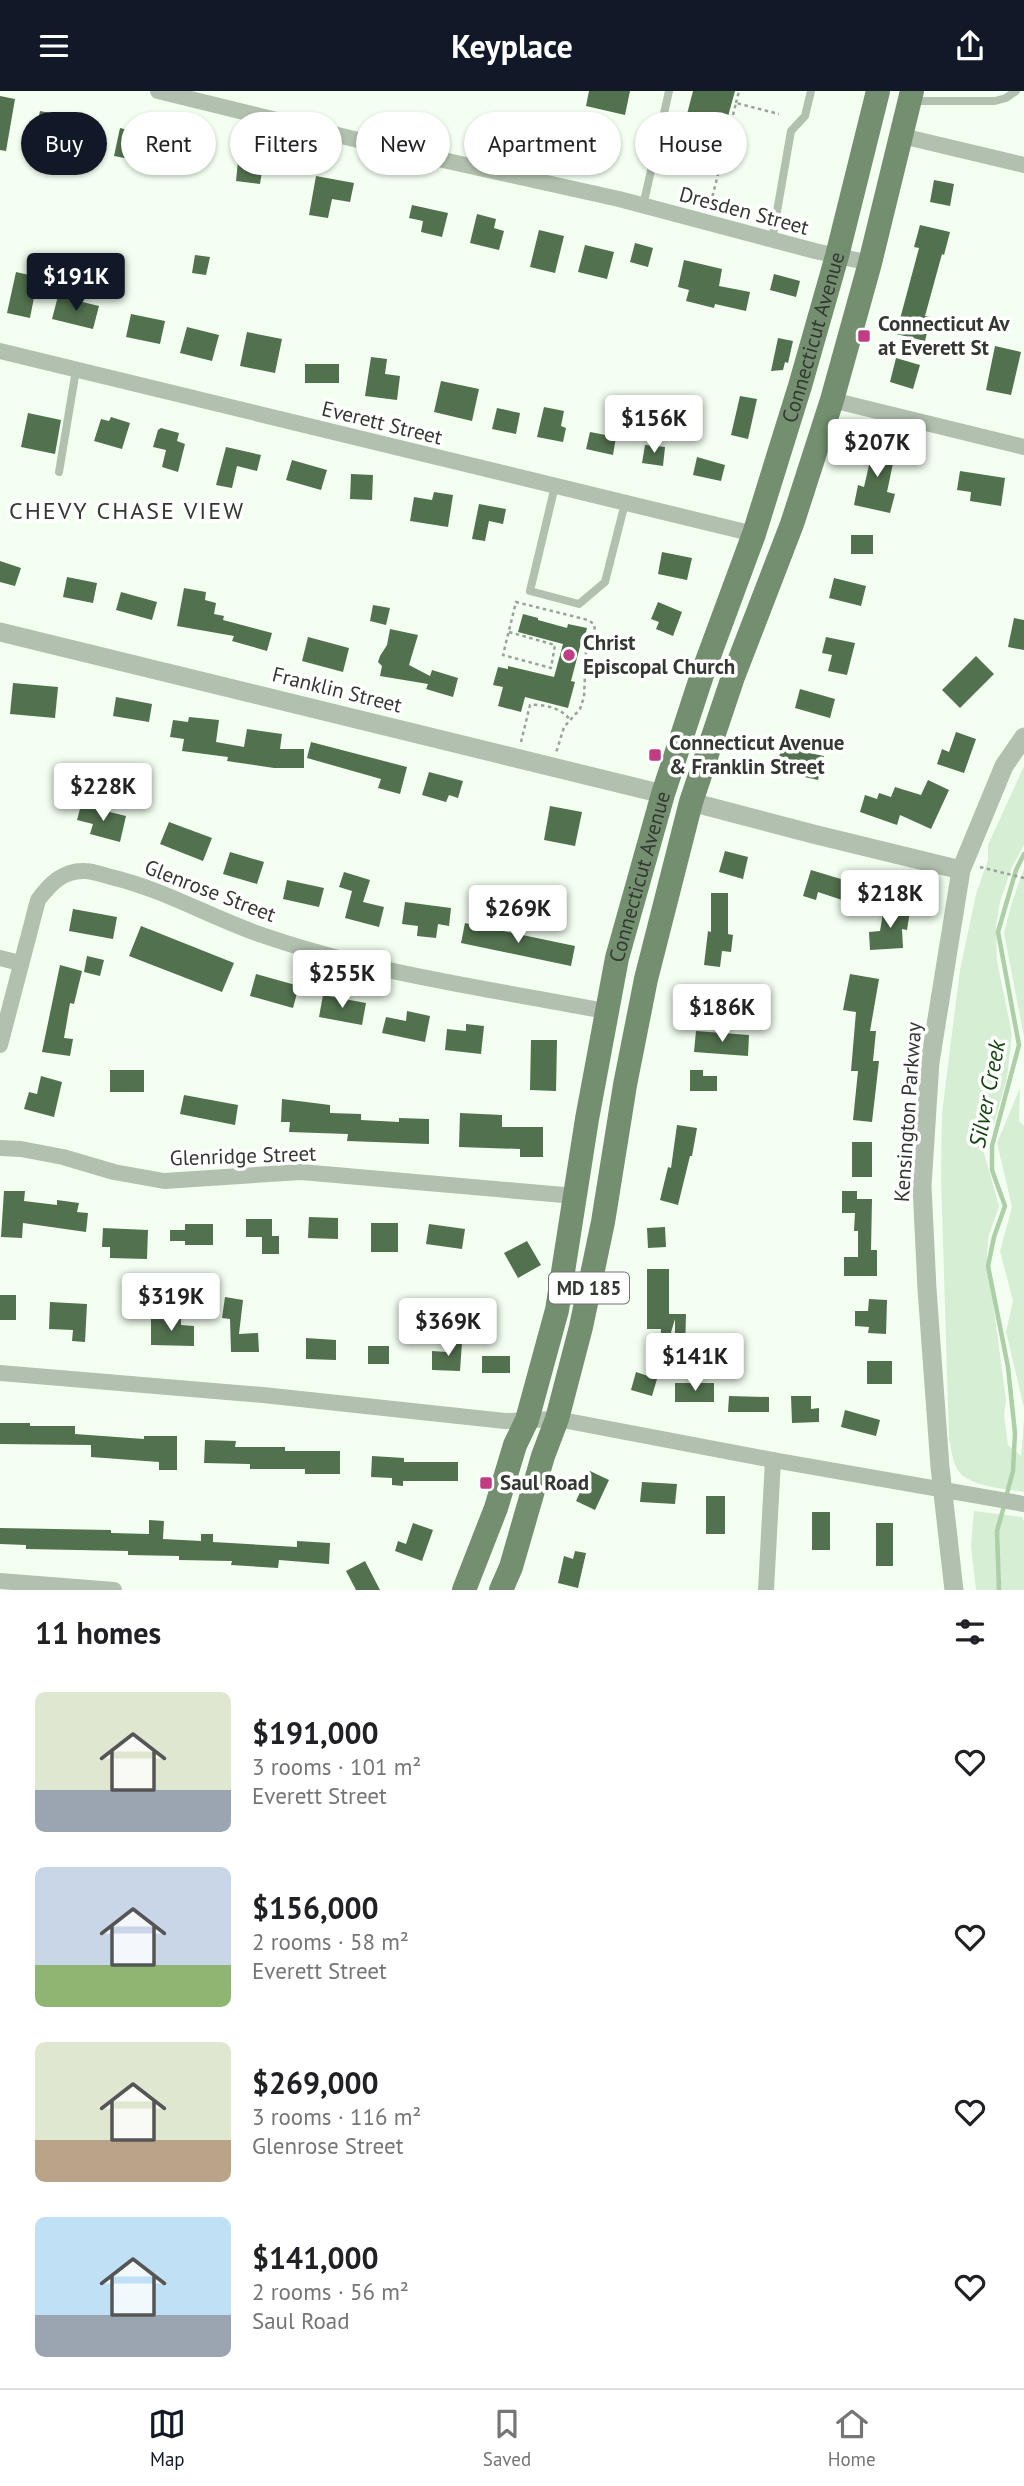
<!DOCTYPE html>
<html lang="en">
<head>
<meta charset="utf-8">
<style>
	:root { --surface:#fff; --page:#f6f6f6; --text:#202124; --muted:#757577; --line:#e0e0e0; --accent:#111827 }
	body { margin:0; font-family:"PT Sans",sans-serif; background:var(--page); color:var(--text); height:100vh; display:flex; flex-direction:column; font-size:26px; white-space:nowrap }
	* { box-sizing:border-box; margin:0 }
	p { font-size:23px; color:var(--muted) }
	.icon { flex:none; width:38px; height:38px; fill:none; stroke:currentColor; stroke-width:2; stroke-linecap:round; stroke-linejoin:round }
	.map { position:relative; height:1499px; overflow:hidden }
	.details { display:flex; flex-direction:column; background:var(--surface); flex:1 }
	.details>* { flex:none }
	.top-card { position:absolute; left:21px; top:21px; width:984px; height:63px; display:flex; gap:14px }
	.price { position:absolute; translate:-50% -60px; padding:0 16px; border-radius:7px; background:#fff; color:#222; font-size:23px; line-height:46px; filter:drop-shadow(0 2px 4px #0008) }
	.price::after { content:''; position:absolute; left:50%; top:42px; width:21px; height:16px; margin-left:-10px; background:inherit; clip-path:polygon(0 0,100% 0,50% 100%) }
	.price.active { background:var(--accent); color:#fff }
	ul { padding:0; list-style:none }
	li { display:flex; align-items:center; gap:21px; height:175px; padding:0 35px }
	li span { display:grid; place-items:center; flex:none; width:196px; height:140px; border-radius:10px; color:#555 }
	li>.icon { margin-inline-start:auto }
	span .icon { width:84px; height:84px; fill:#fffc; stroke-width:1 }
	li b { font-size:30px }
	h2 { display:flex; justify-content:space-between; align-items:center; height:84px; padding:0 35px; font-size:30px }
	.chip { padding:0 24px; border-radius:32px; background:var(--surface); box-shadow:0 2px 5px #0004; font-size:24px; line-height:63px }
	.chip.active { background:var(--accent); color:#fff }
	header { display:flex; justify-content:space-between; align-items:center; height:91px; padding:0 35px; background:var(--accent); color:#fff; font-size:32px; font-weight:800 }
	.tabs { display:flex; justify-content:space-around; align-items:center; height:98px; border-top:2px solid var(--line); background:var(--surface); font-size:19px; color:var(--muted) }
	.tabs a { display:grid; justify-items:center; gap:4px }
	.tabs .active { color:var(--accent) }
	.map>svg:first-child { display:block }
	.green { fill:#d6eed3 }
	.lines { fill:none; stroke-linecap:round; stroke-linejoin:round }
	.stream { stroke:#adcfa8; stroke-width:4.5 }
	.building { fill:#52714e }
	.path { stroke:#9ba399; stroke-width:2.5; stroke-dasharray:3.5 3.5; stroke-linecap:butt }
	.service { stroke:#b2c1af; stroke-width:8 }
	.minor { stroke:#b2c1af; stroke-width:16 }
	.tertiary { stroke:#b2c1af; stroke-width:19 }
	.primary { stroke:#748f70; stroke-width:24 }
	.poi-dot { fill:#c13d83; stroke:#fff; stroke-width:2.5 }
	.labels { text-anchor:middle; stroke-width:7; stroke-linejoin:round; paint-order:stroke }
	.shield { fill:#fff; stroke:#717470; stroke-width:2 }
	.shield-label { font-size:19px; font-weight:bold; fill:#343833 }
	.street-label { font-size:21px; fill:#343833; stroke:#fff }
	.poi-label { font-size:21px; font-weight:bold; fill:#343833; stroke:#fff; text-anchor:start }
	.water-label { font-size:23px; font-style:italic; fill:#15430f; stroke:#fff }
	.quarter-label { font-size:24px; letter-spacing:2px; fill:#343833; stroke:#fff }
</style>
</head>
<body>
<header><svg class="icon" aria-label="menu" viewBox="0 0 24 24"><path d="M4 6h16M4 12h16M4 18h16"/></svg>Keyplace<svg class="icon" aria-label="share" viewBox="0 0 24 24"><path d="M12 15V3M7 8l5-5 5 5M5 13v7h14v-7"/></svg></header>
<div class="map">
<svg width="1024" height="1499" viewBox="0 0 1024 1499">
	<rect width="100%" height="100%" fill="#f3fff1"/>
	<g class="green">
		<path d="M1024,675V754L1012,776L1000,811L996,835L997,870L1012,943L1007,987L994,1033H988L984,1062L999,1115L988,1147L987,1166L1006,1309L1004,1324L1008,1354L1021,1365L1024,1329V1401C1006,1398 963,1395 956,1376C952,1367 951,1356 949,1347L941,1086L942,1022L960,879L976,803L988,769V754Z"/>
		<path d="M1024,777V946L1004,842L1012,811Z"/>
		<path d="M1020,997L1019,1030L1024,1035V1317L1006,1241L1013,1210L1000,1160L1012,1116L997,1052Z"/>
		<path d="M974,1420L1022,1426L1024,1430V1499H976L971,1455Z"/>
	</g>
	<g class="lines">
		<g class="stream">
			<path d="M1006,1406L1013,1380L1015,1342L1008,1276L988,1175L994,1146L1005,1115L992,1079V1055L1019,954L998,841L1016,779L1024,763"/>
			<path d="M999,1499L997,1440L1004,1415"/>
		</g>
	</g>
	<g class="building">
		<path d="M589,0H630L625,24L586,15Z"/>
		<path d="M693,0H735L724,40L685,31Z"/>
		<path d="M0,5L15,8L6,60L0,59Z"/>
		<path d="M40,20L85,29L83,41L57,36L54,49L35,45Z"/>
		<path d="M120,37L209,60L205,73L200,71L198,78L151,65L136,63L135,69L114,65Z"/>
		<path d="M238,70L263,74L260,93L236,90Z"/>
		<path d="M316,85L354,92L350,111L332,108L328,127L309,124Z"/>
		<path d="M934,89L954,93L950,115L930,111Z"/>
		<path d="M412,114L448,122L442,146L421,141L423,130L409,127Z"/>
		<path d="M477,123L496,128L494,137L504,140L499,159L470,152Z"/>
		<path d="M920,134L950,141L944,164L942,163L925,225L931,226L925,250L896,243L919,157L914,156Z"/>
		<path d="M539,139L564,145L555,182L530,176Z"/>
		<path d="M635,152L653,157L648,176L630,171Z"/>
		<path d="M585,154L614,161L607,188L578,181Z"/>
		<path d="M195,164L210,166L206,184L192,182Z"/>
		<path d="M684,169L722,178L719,195L750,201L746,220L715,213L714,217L686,210L689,199L678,196Z"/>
		<path d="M16,181L38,186L30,227L7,222Z"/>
		<path d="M774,183L800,190L796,206L770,199Z"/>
		<path d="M58,205L99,215L93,238L52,228Z"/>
		<path d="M131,223L165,230L160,253L126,246Z"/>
		<path d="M187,236L219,244L212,270L180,262Z"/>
		<path d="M247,241L282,248L275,282L240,275Z"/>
		<path d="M778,247L793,250L788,272L785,271L783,279L771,280Z"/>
		<path d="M995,255L1021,261L1011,304L986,299Z"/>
		<path d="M371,266L387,268L385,283L400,285L397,309L365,305Z"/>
		<path d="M896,267L920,274L913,298L890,291Z"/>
		<rect x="305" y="273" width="34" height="19"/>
		<path d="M441,290L479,298L472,330L434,321Z"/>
		<path d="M740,305L757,308L748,348L731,344Z"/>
		<path d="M544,316L564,320L561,335L566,337L563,351L537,346Z"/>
		<path d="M497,317L520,322L516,343L492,338Z"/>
		<path d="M28,322L61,329L55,363L21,356Z"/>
		<path d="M111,326L130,332L122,358L94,350L101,328L109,330Z"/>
		<path d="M161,337L179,342L177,350L185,353L178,381L162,376L166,359L153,356L158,339Z"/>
		<path d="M590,341L616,346L613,364L586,358Z"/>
		<path d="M866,352L896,358L887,401L895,403L890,422L854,414L858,394L864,396L870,370L863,368Z"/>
		<path d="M645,354L665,356L663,375L642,372Z"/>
		<path d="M226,356L261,364L257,380L237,375L232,397L216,394Z"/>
		<path d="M697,366L725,374L721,390L693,384Z"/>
		<path d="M292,369L327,379L321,399L286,389Z"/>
		<path d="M960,380L1005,387L1001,415L970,410L971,401L957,399Z"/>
		<path d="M351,383L373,384L372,409L350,408Z"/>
		<path d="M434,401L453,404L448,436L410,430L414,406L432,409Z"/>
		<path d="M479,413L506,418L503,433L489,430L485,450L472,448Z"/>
		<rect x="851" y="444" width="22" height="19"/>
		<path d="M662,461L692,467L687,489L658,483Z"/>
		<path d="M0,470L21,477L15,495L0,491Z"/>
		<path d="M67,486L97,492L93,512L63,506Z"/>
		<path d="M834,487L866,495L861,515L829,507Z"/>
		<path d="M184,497L206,501L205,509L216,512L214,523L224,525L223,529L272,542L267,560L232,550L234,545L177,535Z"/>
		<path d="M121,501L157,511L152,529L116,519Z"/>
		<path d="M658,511L682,521L673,545L656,538L659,531L651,528Z"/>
		<path d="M373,514L390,517L386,534L370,530Z"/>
		<path d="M523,523L538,527V529L567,537L568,533L587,537L583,553L581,552L571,590L575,591L568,617L525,606L521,621L498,615L503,596L493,594L498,576L508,578V575L554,586L563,553L518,541Z"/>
		<path d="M1014,527L1024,529V559L1008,556Z"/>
		<path d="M390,538L418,544L409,574L430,585L432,579L458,587L453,606L426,598L428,593L380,585L382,575L378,571L380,565L387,554Z"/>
		<path d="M308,546L349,557L343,581L302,570Z"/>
		<path d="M826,546L855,552L847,584L828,580L832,564L822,562Z"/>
		<path d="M976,565L994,583L960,617L942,599Z"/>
		<path d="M13,592L58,596L55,627L10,623Z"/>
		<path d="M800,598L835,608L830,627L795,617Z"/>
		<path d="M116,606L152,613L149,631L113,625Z"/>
		<path d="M189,626L219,629L216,651L244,656L247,638L282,643L280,658H304V677H274L227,670L228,666L182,660L184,648L170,646L173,629L188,631Z"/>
		<path d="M956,641L976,648L964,682L937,673L942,658L949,661Z"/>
		<path d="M311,651L407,676L400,703L378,697L381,688L307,667Z"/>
		<path d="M781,656L824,665L818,689L782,681L784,674L778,673Z"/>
		<path d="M429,681L463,690L458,707L449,704L446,711L422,704Z"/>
		<path d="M928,689L949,699L931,738L900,724L897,734L860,721L865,704L877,708L879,702L891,706L895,696L921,704Z"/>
		<path d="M81,714L126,725L120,751L90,743L93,733L77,729Z"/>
		<path d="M550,715L582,721L575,755L544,749Z"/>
		<path d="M169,731L212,747L203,770L160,753Z"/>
		<path d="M725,760L748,766L743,788L719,781Z"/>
		<path d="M230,761L264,771L257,793L223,783Z"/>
		<path d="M811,779L854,792L848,811L818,801L816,809L803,805Z"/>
		<path d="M344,781L370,789L363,811L384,816L379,836L345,827L352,800L339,796Z"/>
		<path d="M287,789L324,797L319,816L283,808Z"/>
		<path d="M711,802H728V843L733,844L731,861L722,860L720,876L704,874L708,840L711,841Z"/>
		<path d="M405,811L451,817L449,835L438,833L436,847L417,845L418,835L402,833Z"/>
		<path d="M884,816L910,820L907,839L902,838L903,857L870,859L869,841L880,840Z"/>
		<path d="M73,818L117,826L113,848L69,840Z"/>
		<path d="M465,832L575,855L571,875L461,852Z"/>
		<path d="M141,835L234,872L222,901L129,865Z"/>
		<path d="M87,865L104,869L100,885L84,881Z"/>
		<path d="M60,874L82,880L74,913L70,912L64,947L73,948L70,965L42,961Z"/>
		<path d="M256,883L299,895L293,917L250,905Z"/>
		<path d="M850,883L879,888L870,940H876L873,970H879L872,1031L853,1029L858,980H851L856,921L843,919Z"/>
		<path d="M728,897L731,914L701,919L699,901Z"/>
		<path d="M323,904L366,912L362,934L319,926Z"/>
		<path d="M407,920L430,925L425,951L382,942L386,926L406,930Z"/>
		<path d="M466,933L484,935L481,963L445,959L447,938L466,940Z"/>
		<path d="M696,940L749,944L748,965L694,961Z"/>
		<path d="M531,949H557L556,1000L530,999Z"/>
		<rect x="110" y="979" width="34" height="22"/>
		<path d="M690,979H703V985H717V1000H690Z"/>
		<path d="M41,985L62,991L54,1026L24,1018L29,1001L37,1003Z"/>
		<path d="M184,1004L238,1014L235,1034L180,1023Z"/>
		<path d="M282,1008L330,1014V1022L361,1023V1029L399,1031V1027L429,1028V1053L347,1050L348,1043L289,1041L290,1031H281Z"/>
		<path d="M460,1022L502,1024V1036H543V1066H520V1058L459,1056Z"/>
		<path d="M677,1034L697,1037L692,1065H690L678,1114L660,1109L668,1076L671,1077Z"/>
		<rect x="852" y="1051" width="20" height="35"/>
		<path d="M4,1100H25L24,1110L57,1114V1109L79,1112L77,1121L88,1122L86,1141L23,1132L22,1147L1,1146Z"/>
		<path d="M842,1100H857V1108H872L871,1159H877V1185H844V1166H858V1140H854L855,1122H842Z"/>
		<path d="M309,1126L338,1127V1148L308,1147Z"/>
		<path d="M246,1128H272V1145H279V1163H262V1146H246Z"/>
		<rect x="371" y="1132" width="27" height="29"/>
		<path d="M185,1133H213V1154H185V1150H170V1139H185Z"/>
		<path d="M429,1133L465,1138L462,1158L426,1153Z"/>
		<path d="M665,1136L666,1156L648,1157L647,1137Z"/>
		<path d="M103,1137L148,1139L147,1168L110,1167V1156H102Z"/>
		<path d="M527,1150L541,1174L518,1187L504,1162Z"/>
		<path d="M647,1178H669V1223H686L685,1259H675V1228L664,1265L660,1264L661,1238H647Z"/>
		<rect x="0" y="1204" width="16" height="25"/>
		<path d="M225,1206L243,1209L239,1243L258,1242L259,1261H231L230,1228L222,1227Z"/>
		<path d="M869,1208L887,1209L886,1243L868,1242L869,1236L855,1235V1220H868Z"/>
		<path d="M50,1211L87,1213L85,1251L72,1250L73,1239L49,1238Z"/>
		<path d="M151,1228H181V1234L194,1235V1255L151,1254Z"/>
		<path d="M306,1247L336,1249V1269L306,1268Z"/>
		<path d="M448,1251H462L460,1280L432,1279V1260L447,1261Z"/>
		<rect x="368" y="1255" width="21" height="18"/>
		<rect x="482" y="1265" width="28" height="17"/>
		<rect x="867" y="1270" width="25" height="23"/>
		<path d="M636,1281L657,1288L652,1305L631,1299Z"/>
		<rect x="675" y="1292" width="39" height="19"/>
		<path d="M729,1305L769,1306V1321H728Z"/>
		<path d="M791,1305H811V1318L819,1317V1331L792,1332Z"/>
		<path d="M845,1319L880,1329L876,1345L841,1336Z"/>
		<path d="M0,1332H30V1335H75V1343L144,1348V1345H177V1379H159V1371L91,1366V1354L0,1353Z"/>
		<path d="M205,1349L236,1350L235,1356H285V1360H340V1383H305V1378H250V1373L204,1372Z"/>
		<path d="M372,1365L404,1367V1371H458V1390H403V1395L392,1394V1387L371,1386Z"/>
		<path d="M590,1380L609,1389L595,1419L576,1410Z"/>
		<path d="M642,1391L677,1393L675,1413L640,1411Z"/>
		<rect x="706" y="1405" width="19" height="38"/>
		<rect x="812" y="1421" width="18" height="38"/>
		<path d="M149,1429L164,1430L163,1448L201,1450V1443H213V1451L297,1456V1450L330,1452L329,1473L279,1469L278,1477L231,1474L232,1470L179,1469V1465L128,1464V1460L26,1458V1454L0,1453V1437L111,1439V1442L149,1443Z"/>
		<path d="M413,1432L433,1439L422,1470L395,1460L398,1450L406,1453Z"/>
		<rect x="876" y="1432" width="17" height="43"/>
		<path d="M575,1460L586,1462L578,1497L558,1492L564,1465L573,1468Z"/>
		<path d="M365,1470L380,1499H356L346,1480Z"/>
	</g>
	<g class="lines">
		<g class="path">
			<path d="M736,12L739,0"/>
			<path d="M709,119L736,12L779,23"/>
			<path d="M509,541L555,554L551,577L503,564L516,511L588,529L594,533L596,546L586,560L584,606L580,618L564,636L556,662"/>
			<path d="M521,651L530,614C544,613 562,617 570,629"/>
			<path d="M980,776L1024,787"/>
		</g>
		<g class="service">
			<path d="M913,10H995L1006,7L1016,0"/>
			<path d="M643,115L669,0"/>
			<path d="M772,149L791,40L805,25L811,0"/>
			<path d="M59,381L76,279"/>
			<path d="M555,395L530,500L579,513L605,491L625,412"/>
		</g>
		<g class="minor">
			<path d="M158,0L407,61L619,108L815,160L870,172"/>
			<path d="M902,45L1024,74"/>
			<path d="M0,260L754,443"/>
			<path d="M832,309L1024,356"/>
			<path d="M0,867L20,872"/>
			<path d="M0,954L38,809C50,793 63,779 85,780C93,780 103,784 111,786C165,799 208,825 259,843C370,882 490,898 605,920"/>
			<path d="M0,1057L21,1058L63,1066L114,1081L164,1090L301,1081L575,1105"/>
			<path d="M0,1282L263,1304L505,1330L557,1328L773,1369L1024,1413"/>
			<path d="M0,1490L114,1499"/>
			<path d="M766,1499L773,1369"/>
		</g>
		<g class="tertiary">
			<path d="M0,541L663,703"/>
			<path d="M691,711L813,743L961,779"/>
			<path d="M954,1499L940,1376L927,1198L922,1095L930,971L961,779L1004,675L1024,646"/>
		</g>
		<g class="primary">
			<path id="s1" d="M464,1499L496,1417L515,1354L527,1329L557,1219L587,1028L617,867L663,703L703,581L754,443L800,295L837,165L878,0"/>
			<path d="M501,1499L511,1476L543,1365L557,1328L581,1236L603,1131L625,994L646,888L691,711L733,586L792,433L832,309L870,172L912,0"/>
		</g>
	</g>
	<g class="poi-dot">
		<rect x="857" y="238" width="14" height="14" rx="3.5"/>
		<circle cx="569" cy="564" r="7"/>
		<rect x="648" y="657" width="14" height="14" rx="3.5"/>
		<rect x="479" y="1385" width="14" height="14" rx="3.5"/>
	</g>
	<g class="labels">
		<rect class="shield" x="549" y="1181.5" width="80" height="31" rx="5"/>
		<g class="shield-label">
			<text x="589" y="1204">MD 185</text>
		</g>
		<g class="street-label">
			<text transform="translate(744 120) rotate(15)" y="7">Dresden Street</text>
			<text dy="7" stroke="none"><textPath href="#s1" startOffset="1304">Connecticut Avenue</textPath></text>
			<text transform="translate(382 332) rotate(14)" y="7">Everett Street</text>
			<text transform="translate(337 599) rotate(14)" y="7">Franklin Street</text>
			<text dy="7" stroke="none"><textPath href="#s1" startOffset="737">Connecticut Avenue</textPath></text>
			<text transform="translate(210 800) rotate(21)" y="7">Glenrose Street</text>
			<text transform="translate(908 1021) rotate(-86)" y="7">Kensington Parkway</text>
			<text transform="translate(243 1065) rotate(-2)" y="7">Glenridge Street</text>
		</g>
		<g class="poi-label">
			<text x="878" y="240">Connecticut Av<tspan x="878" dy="24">at Everett St</tspan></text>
			<text x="583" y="559">Christ<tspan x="583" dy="24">Episcopal Church</tspan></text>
			<text x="669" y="659">Connecticut Avenue<tspan x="669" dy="24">&amp; Franklin Street</tspan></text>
			<text x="500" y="1399">Saul Road</text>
		</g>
		<g class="water-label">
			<text transform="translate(987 1003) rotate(-79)" y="8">Silver Creek</text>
		</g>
		<g class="quarter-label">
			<text x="127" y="428">CHEVY CHASE VIEW</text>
		</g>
	</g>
</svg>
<b class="price active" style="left:76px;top:222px">$191K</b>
<b class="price" style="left:654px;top:364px">$156K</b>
<b class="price" style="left:877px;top:388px">$207K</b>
<b class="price" style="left:103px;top:732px">$228K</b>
<b class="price" style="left:890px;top:839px">$218K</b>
<b class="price" style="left:518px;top:854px">$269K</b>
<b class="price" style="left:342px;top:919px">$255K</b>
<b class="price" style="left:722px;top:953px">$186K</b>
<b class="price" style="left:171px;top:1242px">$319K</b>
<b class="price" style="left:448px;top:1267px">$369K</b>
<b class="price" style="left:695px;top:1302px">$141K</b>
<div class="top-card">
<a class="chip active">Buy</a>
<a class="chip">Rent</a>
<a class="chip">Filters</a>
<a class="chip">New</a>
<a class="chip">Apartment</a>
<a class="chip">House</a>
</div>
</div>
<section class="details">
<h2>11 homes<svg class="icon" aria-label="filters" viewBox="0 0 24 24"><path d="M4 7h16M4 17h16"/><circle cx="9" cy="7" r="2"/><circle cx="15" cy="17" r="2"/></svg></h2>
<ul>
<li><span style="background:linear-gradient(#dfe7d0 70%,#9aa5b1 0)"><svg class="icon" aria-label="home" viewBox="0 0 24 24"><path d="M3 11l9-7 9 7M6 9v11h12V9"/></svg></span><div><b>$191,000</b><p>3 rooms · 101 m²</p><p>Everett Street</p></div><svg class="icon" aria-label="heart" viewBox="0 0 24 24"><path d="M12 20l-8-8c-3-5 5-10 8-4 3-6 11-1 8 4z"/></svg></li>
<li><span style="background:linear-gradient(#c9d6e8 70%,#8fb573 0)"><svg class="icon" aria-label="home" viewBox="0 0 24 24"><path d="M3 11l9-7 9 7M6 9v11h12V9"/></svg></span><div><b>$156,000</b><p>2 rooms · 58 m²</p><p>Everett Street</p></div><svg class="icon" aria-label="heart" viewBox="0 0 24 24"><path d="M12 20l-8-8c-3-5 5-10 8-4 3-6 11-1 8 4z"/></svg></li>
<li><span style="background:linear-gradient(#dfe7d0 70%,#b9a48a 0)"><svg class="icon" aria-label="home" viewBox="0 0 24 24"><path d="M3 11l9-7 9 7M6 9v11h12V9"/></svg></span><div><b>$269,000</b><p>3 rooms · 116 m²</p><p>Glenrose Street</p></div><svg class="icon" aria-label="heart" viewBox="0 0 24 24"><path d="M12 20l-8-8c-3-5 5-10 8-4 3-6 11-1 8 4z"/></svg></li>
<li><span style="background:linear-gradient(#bfe0f5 70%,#9aa5b1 0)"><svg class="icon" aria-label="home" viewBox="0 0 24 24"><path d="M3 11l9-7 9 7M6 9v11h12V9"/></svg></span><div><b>$141,000</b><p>2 rooms · 56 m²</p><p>Saul Road</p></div><svg class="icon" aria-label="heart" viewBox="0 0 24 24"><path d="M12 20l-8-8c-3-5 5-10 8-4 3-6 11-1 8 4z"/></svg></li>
</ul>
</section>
<nav class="tabs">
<a class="active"><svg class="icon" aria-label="map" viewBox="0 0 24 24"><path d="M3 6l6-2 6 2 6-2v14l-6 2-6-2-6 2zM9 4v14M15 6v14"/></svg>Map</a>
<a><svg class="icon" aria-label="saved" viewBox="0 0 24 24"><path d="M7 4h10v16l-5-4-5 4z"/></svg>Saved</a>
<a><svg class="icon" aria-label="home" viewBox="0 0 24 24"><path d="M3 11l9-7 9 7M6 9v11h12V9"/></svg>Home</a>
</nav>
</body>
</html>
